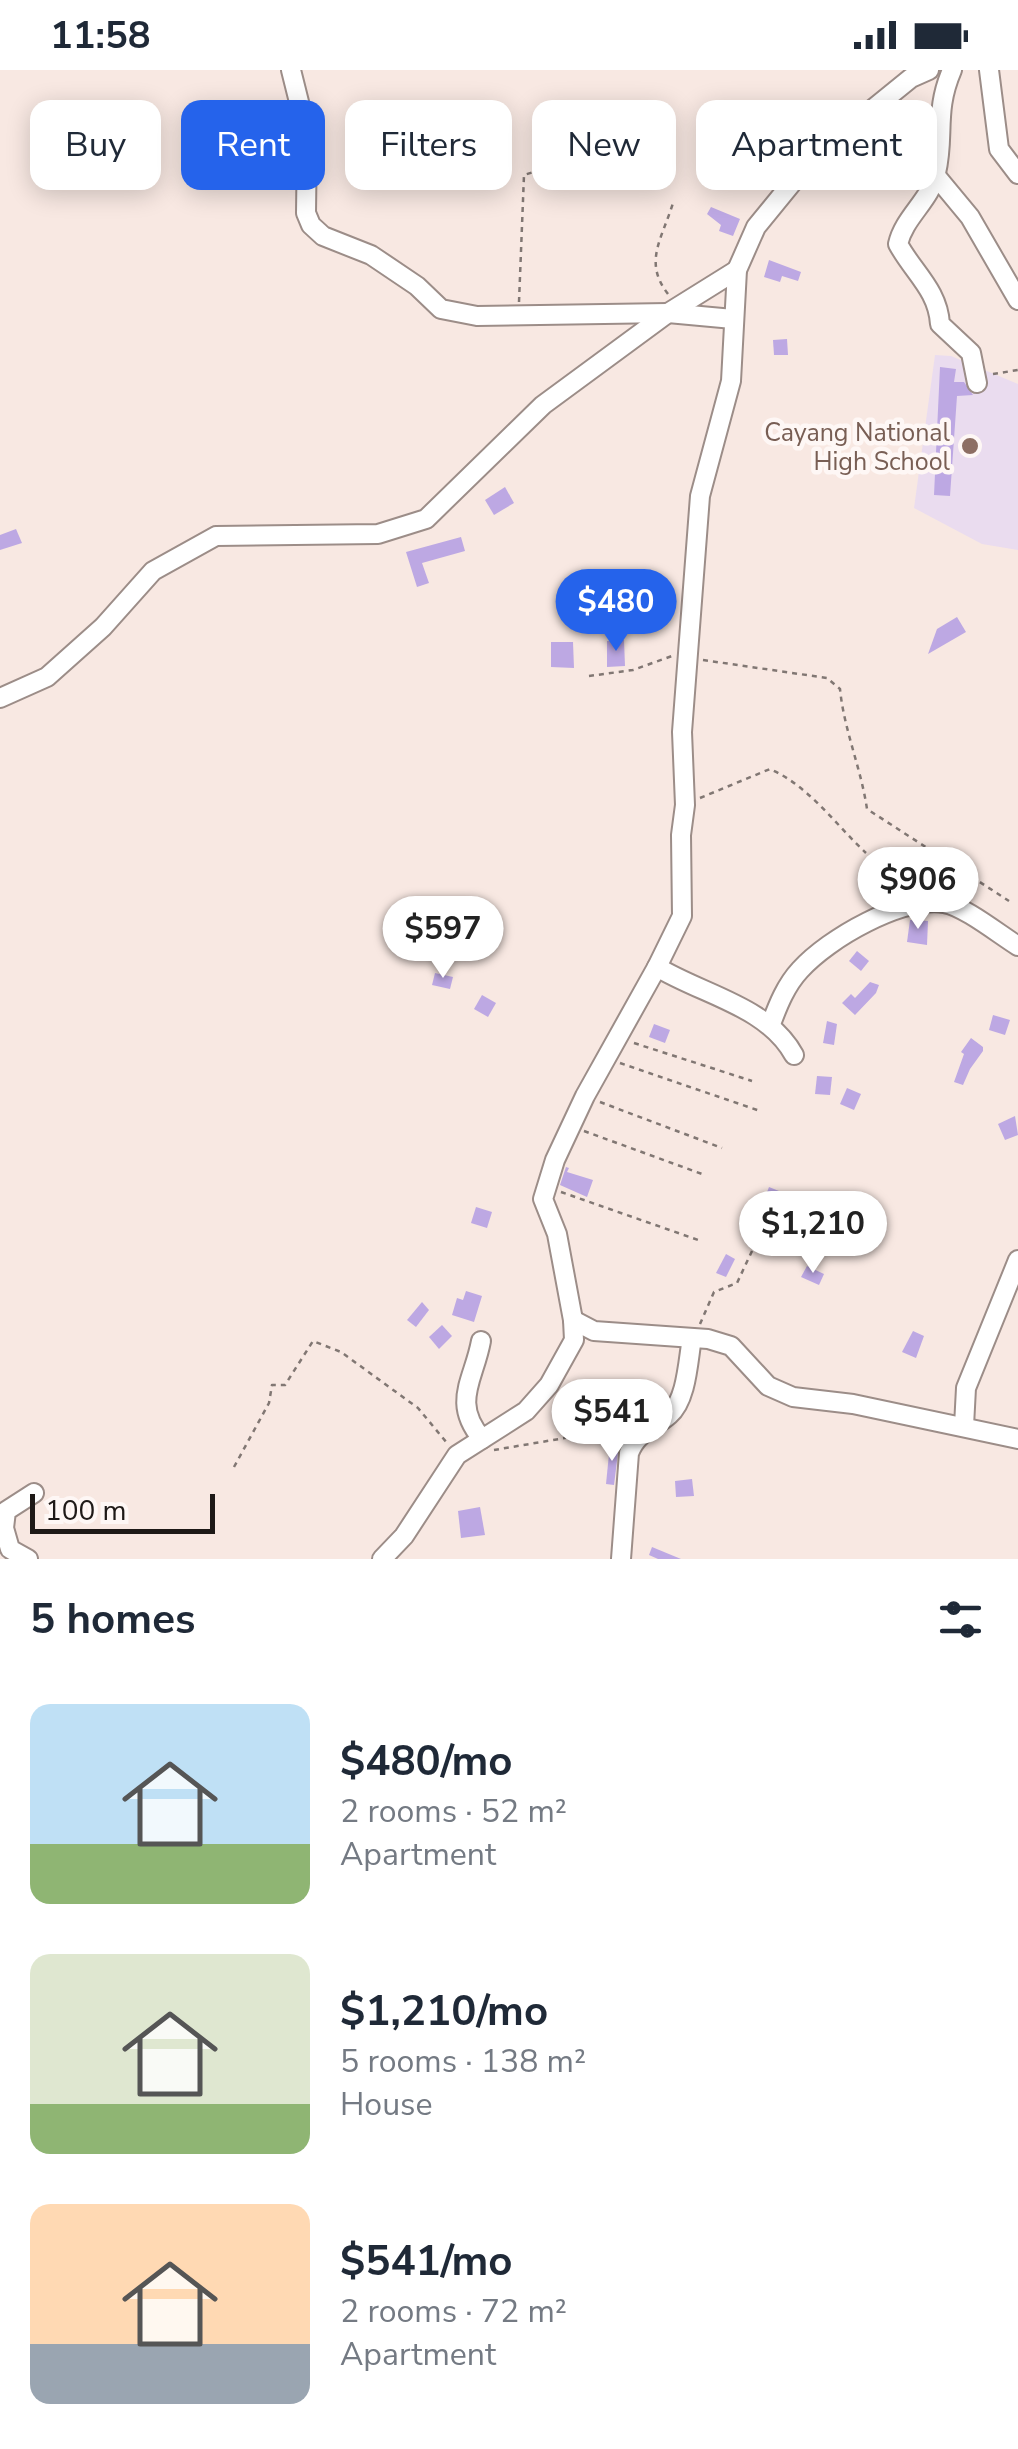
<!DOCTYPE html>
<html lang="en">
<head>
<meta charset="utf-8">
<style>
	:root { --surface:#fff; --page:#f6f6f7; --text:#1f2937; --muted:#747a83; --accent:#2563eb }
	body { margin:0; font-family:"Nunito Sans",sans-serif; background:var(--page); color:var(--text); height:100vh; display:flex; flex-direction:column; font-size:38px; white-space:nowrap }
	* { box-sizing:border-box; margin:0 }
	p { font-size:32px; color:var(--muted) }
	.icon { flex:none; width:55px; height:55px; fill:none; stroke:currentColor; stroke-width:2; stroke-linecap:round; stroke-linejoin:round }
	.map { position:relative; height:1489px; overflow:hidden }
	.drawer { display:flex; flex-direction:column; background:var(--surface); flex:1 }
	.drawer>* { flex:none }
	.top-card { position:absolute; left:30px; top:30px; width:960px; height:90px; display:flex; gap:20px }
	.scale { position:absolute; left:30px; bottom:25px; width:185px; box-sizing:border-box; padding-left:10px; border:5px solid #1e1917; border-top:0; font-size:28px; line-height:35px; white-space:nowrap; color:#1e1917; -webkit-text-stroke:8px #fef7f5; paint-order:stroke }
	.price { position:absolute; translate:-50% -85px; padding:0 22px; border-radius:35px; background:#fff; color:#222; font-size:32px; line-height:65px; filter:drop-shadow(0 2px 5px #0008) }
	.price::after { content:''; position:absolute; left:50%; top:60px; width:30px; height:22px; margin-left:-15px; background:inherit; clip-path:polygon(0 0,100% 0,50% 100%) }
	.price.active { background:var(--accent); color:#fff }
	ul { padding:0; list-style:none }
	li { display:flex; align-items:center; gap:30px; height:250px; padding:0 30px }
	li span { display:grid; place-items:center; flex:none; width:280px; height:200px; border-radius:20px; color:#555 }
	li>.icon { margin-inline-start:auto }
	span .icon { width:120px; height:120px; fill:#fffc; stroke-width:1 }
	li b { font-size:42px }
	h2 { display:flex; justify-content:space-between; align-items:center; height:120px; padding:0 30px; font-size:42px }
	.tag { padding:0 35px; border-radius:20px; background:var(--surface); box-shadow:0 5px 25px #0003; font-size:35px; line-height:90px }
	.tag.active { background:var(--accent); color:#fff }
	.status { display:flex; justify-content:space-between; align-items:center; height:70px; padding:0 50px; background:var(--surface); direction:ltr }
	.status svg { height:28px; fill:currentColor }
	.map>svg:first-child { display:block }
	.education { fill:#eadcef }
	.building { fill:#bda8e3 }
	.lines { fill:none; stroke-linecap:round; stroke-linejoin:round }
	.minor-casing { stroke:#9c8d88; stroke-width:22 }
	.path { stroke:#817773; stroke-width:2.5; stroke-dasharray:5 5; stroke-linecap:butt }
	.minor { stroke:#fff; stroke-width:18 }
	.education-dot { fill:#8d6e63; stroke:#fef7f5; stroke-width:4 }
	.labels { text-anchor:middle; stroke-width:9; stroke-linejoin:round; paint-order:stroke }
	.education-label { font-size:25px; fill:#785e54; stroke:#fef7f5; text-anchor:end }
</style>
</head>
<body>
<div class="status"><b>11:58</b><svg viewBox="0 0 49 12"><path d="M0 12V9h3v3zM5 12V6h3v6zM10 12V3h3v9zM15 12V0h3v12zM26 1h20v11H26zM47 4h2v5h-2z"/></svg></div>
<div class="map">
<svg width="1018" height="1489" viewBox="0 0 1018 1489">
	<rect width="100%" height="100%" fill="#f8e8e2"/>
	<path class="education" d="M935,285L951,286L1018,314V480L982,474L914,438Z"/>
	<g class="building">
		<path d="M711,137L740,149L733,166L719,161L721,155L707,144Z"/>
		<path d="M769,190L801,202L798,211L782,206L780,212L764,207Z"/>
		<path d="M787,269L788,285H774L773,270Z"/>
		<path d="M940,297L956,299L954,312H964L973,325L957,326L950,426L934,425Z"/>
		<path d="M505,417L514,433L494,445L485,430Z"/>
		<path d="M16,459L22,473L0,480V465Z"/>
		<path d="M461,467L465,481L422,493L429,513L417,517L406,482Z"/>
		<path d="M957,547L966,562L928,584L937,559Z"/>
		<path d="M624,570L625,596L607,597V571Z"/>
		<path d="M551,572H573L574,598L551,597Z"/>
		<path d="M910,850L928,851L927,875L907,872Z"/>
		<path d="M857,881L869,891L861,901L849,891Z"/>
		<path d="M435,903L453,907L450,919L432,915Z"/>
		<path d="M870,912L879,915L876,923L855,945L842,933L851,924L855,928Z"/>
		<path d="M482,925L496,933L488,947L474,939Z"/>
		<path d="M993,945L1010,950L1005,965L989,960Z"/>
		<path d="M827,951L837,954L834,975L823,973Z"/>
		<path d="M654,954L670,960L665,973L649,967Z"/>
		<path d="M971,968L983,977V981L970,999L963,1015L954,1012L964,984L961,982Z"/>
		<path d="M817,1006L832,1007L830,1025L815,1024Z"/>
		<path d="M847,1018L861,1024L854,1040L840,1034Z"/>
		<path d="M1015,1046L1018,1065L1005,1070L998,1054Z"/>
		<path d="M566,1097L569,1098L567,1102L593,1110L587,1127L560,1115Z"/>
		<path d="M769,1117L779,1121L766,1160L754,1156Z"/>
		<path d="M801,1131L816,1138L806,1161L791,1153Z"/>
		<path d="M476,1137L492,1142L487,1158L471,1153Z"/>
		<path d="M726,1184L735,1189L726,1207L716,1203Z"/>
		<path d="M807,1196L824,1204L819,1215L801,1207Z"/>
		<path d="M466,1221L482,1226L474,1252L452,1245L457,1228L463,1230Z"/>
		<path d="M422,1232L429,1240L416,1257L407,1250Z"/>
		<path d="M442,1255L452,1266L439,1279L429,1267Z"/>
		<path d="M913,1261L924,1266L916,1288L902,1282Z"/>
		<path d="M610,1374L619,1375L614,1415L606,1414Z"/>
		<path d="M692,1409L694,1426L676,1427L675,1411Z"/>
		<path d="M480,1437L485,1465L461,1468L458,1441Z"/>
		<path d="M652,1477L681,1489H658L649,1485Z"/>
	</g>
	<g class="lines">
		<defs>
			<g id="minor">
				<path d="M291,0L307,64L306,143L311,155L323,166L371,185L417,216L441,239L477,246L668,243L733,249"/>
				<path d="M952,0C934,42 945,65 936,103C931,130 904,147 898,174C913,202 938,220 940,254L971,283L977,313"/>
				<path d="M989,0L999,79L1018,104"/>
				<path d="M936,106L970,147L1018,230"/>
				<path d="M0,628L47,607L103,557L153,501L216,466L378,464L426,449L543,335L668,243L737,200"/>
				<path d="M657,897C703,925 767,936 794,985"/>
				<path d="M771,954C778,935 786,915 800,900C829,868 901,827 944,833C964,836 1000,865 1018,876"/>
				<path d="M573,1250L594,1261L708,1269L731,1276L768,1316L793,1327L853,1334L1018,1369"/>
				<path d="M481,1271C474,1310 451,1332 482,1369"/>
				<path d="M964,1356L966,1318L1018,1190"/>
				<path d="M28,1489L10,1479L4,1458L6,1441L34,1423"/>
				<path d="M382,1489L404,1466L457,1385L526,1341L549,1315L574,1270L573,1250L557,1164L543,1129L555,1090L585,1026L657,897L682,846L681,765L685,735L682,662L700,426L731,311L737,200L756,157L796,108L842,64L911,8L929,0"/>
				<path d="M621,1489L629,1383C638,1361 653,1359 669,1345C687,1330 688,1290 692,1268"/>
			</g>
		</defs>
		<use href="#minor" class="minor-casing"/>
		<g class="path">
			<path d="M668,224C643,192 662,169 673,133"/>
			<path d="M519,232L524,105L559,94L633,104"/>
			<path d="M993,304L1018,300"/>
			<path d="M703,590L827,608L840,619C844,660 861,698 867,739L1009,831"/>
			<path d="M589,606L633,600L672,586"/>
			<path d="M700,728L770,699C809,716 836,755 866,783"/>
			<path d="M634,973L752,1011"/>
			<path d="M620,993L760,1041"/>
			<path d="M600,1032L722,1078"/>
			<path d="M584,1061L702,1104"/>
			<path d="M561,1122L701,1171"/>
			<path d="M700,1254L714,1222L737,1213L760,1164"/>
			<path d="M494,1380L577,1366L620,1369"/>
			<path d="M234,1397L269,1333L272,1315H285L313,1271L341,1282L418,1338L447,1373"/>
		</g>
		<use href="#minor" class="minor"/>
	</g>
	<circle class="education-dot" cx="970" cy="376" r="10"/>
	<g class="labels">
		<g class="education-label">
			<text x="950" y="371">Cayang National<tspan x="950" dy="29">High School</tspan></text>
		</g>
	</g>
</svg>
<div class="scale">100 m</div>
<b class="price active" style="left:616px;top:584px">$480</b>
<b class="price" style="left:918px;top:862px">$906</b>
<b class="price" style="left:443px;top:911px">$597</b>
<b class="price" style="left:813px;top:1206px">$1,210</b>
<b class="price" style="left:612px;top:1394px">$541</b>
<div class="top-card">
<a class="tag">Buy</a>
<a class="tag active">Rent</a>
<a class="tag">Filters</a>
<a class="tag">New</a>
<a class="tag">Apartment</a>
</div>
</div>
<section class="drawer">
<h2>5 homes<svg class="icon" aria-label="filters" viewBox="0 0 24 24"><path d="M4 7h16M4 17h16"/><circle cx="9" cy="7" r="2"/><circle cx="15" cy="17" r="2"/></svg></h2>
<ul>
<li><span style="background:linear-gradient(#bfe0f5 70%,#8fb573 0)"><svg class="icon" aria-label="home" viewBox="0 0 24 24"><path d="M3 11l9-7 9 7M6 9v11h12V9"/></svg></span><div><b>$480/mo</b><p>2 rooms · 52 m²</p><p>Apartment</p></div></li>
<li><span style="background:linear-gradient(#dfe7d0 75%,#8fb573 0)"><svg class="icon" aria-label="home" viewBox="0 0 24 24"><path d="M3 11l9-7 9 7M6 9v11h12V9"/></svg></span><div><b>$1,210/mo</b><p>5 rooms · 138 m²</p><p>House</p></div></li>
<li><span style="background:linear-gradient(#ffd9b3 70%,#9aa5b1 0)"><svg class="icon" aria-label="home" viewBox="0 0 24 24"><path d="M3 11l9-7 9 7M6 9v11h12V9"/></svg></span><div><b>$541/mo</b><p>2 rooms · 72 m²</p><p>Apartment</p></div></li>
</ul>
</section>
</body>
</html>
